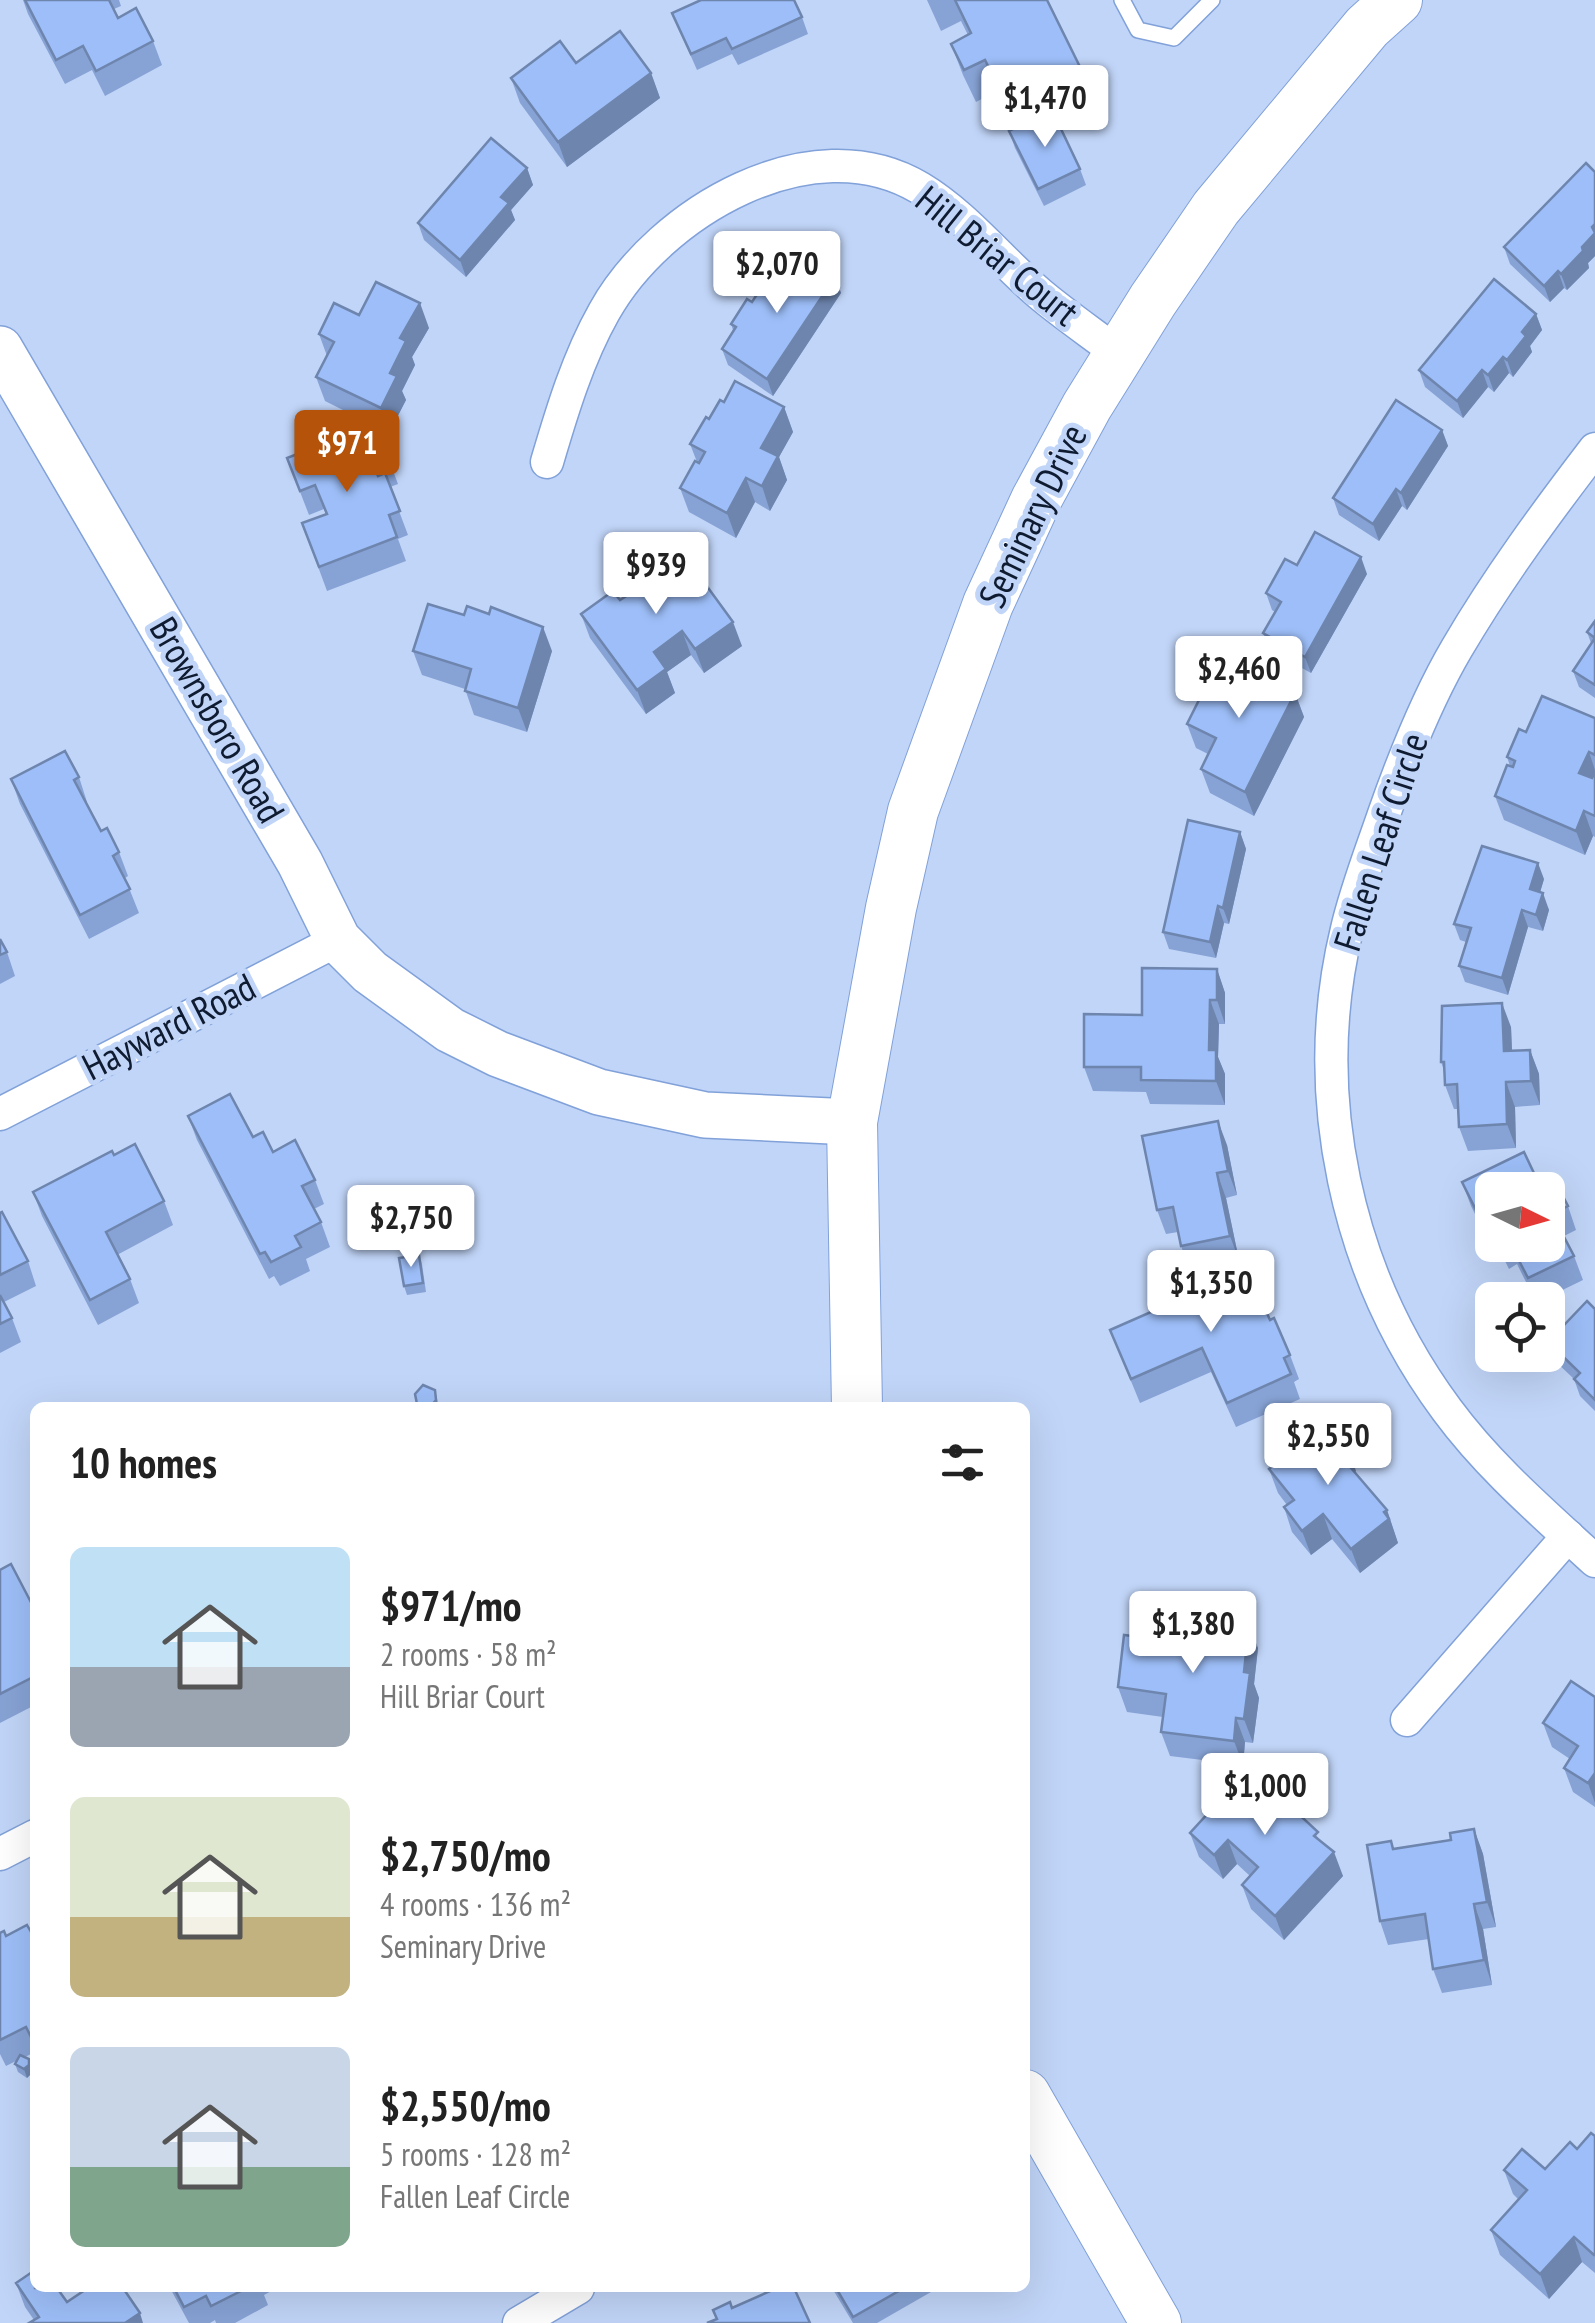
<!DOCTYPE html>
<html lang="en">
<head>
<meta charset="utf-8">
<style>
	:root { --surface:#fff; --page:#f2f2f2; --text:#222; --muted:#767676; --accent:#b45309 }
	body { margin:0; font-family:"PT Sans Narrow",sans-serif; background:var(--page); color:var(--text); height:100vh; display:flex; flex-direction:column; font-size:38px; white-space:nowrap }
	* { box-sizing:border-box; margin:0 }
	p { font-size:32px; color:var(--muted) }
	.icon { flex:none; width:55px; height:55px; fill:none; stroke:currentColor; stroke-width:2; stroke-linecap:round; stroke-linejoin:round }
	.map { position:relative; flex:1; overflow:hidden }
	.details { position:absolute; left:30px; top:1402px; width:1000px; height:890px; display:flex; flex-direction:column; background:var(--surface); border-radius:15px; box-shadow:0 10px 40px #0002 }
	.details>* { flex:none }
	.needle { width:65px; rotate:95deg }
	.fabs { position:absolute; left:1475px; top:1172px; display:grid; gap:20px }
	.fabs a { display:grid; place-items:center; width:90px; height:90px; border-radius:15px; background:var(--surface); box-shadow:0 10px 40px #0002; font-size:50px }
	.price { position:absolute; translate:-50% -85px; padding:0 22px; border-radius:10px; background:#fff; color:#222; font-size:32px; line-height:65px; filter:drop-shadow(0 2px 5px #0008) }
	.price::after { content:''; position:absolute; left:50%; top:60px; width:30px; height:22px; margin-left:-15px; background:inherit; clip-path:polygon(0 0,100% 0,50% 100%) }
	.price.on { background:var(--accent); color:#fff }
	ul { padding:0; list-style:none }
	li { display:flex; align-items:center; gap:30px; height:250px; padding:0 40px }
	li span { display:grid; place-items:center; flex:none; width:280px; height:200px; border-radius:15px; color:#555 }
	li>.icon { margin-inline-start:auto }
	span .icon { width:120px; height:120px; fill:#fffc; stroke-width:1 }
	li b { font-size:42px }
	h2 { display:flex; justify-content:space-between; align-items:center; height:120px; padding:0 40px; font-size:42px }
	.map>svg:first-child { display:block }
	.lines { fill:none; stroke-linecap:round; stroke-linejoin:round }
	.lane-casing { stroke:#81a1d9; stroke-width:18 }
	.street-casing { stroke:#81a1d9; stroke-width:35 }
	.secondary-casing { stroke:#81a1d9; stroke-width:48 }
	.primary-casing { stroke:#81a1d9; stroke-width:52 }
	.lane { stroke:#fff; stroke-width:15 }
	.street { stroke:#fff; stroke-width:32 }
	.secondary { stroke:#fff; stroke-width:45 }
	.primary { stroke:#fff; stroke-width:50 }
	.wall { fill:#87a3d5 }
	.shaded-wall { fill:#6e85ae }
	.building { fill:#9dbef8; stroke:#6e85ae; stroke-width:2.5 }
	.labels { text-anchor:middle; stroke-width:10; stroke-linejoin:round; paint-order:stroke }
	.street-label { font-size:38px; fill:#0f1b30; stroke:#c1d5f8 }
</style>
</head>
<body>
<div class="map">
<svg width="1595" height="2323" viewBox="0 0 1595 2323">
	<rect width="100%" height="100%" fill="#c1d5f8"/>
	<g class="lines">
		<defs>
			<path id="lane" d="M1122,0L1138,30L1174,38L1212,0"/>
			<g id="street">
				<path d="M1595,449C1546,513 1498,578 1457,648C1427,699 1404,757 1384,814C1371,852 1356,890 1347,929C1307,1094 1346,1274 1447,1410C1489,1467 1543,1513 1595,1561"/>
				<path d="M547,462C562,411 578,358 604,312C659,213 811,123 920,188C965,215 1000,260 1040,294C1065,315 1093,334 1119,354"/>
				<path d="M0,1114L338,940"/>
				<path d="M1407,1720L1568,1536"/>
				<path d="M0,1854L35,1836"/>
				<path d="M519,2323L578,2288"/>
			</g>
			<path id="secondary" d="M0,349L300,863L338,940L370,972L450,1030L498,1054L599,1092L705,1115L852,1122"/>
			<g id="primary">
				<path d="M857,1408L852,1122L891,908L913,811L988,604L1036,500L1087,406L1153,300L1216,208L1367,27L1397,0"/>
				<path d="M1025,2095L1156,2323"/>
			</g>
		</defs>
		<use href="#lane" class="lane-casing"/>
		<use href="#street" class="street-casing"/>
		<use href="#secondary" class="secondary-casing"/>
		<use href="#primary" class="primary-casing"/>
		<use href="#lane" class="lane"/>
		<use href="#street" class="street"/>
		<use href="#secondary" class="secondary"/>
		<use href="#primary" class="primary"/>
	</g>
	<g class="wall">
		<path d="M23,0H119L121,6L114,9L118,18L153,41L162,65L105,96L92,70L65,84L28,14Z"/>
		<path d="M927,0H1047L1082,71L1094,102L1057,121L1080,169L1086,185L1044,206L1015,148L1009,131L1015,128L997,91L976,102L963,75L951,44L968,35L961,21L941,31Z"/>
		<path d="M672,13L802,17L808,34L738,65L732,54L697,70Z"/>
		<path d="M651,73L660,98L567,167L520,103L511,78Z"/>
		<path d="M527,168L533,185L511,210L515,220L466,277L424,240L418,223Z"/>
		<path d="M1595,172V256L1588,263L1589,268L1567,290L1564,288L1550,302L1510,264L1504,247Z"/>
		<path d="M835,277L841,293L773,396L728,365L722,349L733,330L731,324L752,302L779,286Z"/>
		<path d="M1536,314L1542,330L1530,346L1532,352L1513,377L1509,373L1494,392L1488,387L1463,418L1425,387L1419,370Z"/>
		<path d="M359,315L429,328L412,357L415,365L402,391L406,400L389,433L376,426L398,484L390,487L408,535L398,539L406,561L327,591L302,523L326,514L324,509L309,515L287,458L373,425L325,401L316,377L327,356L319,334Z"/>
		<path d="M724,402L784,407L793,432L779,457L787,480L770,511L755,502L736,538L689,512L680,488L697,462L690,444Z"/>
		<path d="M1442,430L1448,446L1407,510L1402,506L1379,541L1339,515L1333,498Z"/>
		<path d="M1297,565L1367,574L1311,673L1269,650L1263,633L1275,612L1272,610L1266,593Z"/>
		<path d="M660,568L742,646L704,673L691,655L667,672L675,693L646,714L590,638L581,614L620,600L629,594L625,585Z"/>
		<path d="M1595,621V698L1579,687L1573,671L1591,643L1587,632Z"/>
		<path d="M413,651H552L527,732L474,715L465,689L422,675Z"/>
		<path d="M1295,693L1304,717L1254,816L1210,793L1201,769L1208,754L1196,748L1187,724Z"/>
		<path d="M1595,718V837L1593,836L1585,855L1504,820L1495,796L1510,766L1507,757L1526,732Z"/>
		<path d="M79,777L87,802L86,803L101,831L119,852L128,876L125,878L139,913L89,939L20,804L11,779Z"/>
		<path d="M1240,832L1246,849L1229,924L1224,923L1216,958L1169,949L1163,932Z"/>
		<path d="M1544,879L1540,892L1549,910L1543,931L1528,927L1508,995L1465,982L1459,966L1466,942L1460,940L1454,924Z"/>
		<path d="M0,939L7,952L15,976L0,984Z"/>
		<path d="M1217,969L1225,993V1024H1219L1218,1057L1225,1074V1105L1150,1104L1146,1092L1093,1091L1084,1067L1142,1015Z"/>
		<path d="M1511,1027L1512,1051L1530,1050L1539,1074L1540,1105L1515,1107L1516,1148L1468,1151L1459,1127L1458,1109H1454L1445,1085V1073L1441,1062Z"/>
		<path d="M188,1116L253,1137L315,1180L324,1204L314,1209L321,1222L330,1247L306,1259L310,1271L280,1286L274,1276L269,1279L197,1140Z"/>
		<path d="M1227,1145L1237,1195L1226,1198L1239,1260L1190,1270L1181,1246L1178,1232L1166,1234L1157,1210Z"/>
		<path d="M114,1155L164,1201L173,1225L117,1255L130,1279L139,1303L98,1325L42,1216L33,1192Z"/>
		<path d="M1462,1182L1492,1190V1235L1490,1231L1485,1234L1471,1206Z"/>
		<path d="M1548,1190L1568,1206L1576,1230L1564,1236L1574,1256L1583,1280L1542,1300H1535L1517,1264L1509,1269L1497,1245H1548Z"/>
		<path d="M0,1213L28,1261L36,1286L4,1302L12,1318L21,1342L0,1353Z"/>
		<path d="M419,1255L422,1264L426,1292L407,1295L404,1286Z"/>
		<path d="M1595,1309V1411L1580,1396L1574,1379L1553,1359L1548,1342Z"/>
		<path d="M1270,1320L1290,1355L1299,1379L1294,1382L1300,1399L1236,1427L1211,1372L1140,1403L1110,1330Z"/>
		<path d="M1269,1469L1356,1471L1355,1472L1387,1510L1398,1543L1360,1573L1332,1539L1311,1555L1292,1532L1284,1507L1287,1505L1278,1493Z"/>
		<path d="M0,1570L35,1610V1705L0,1723Z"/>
		<path d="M1178,1642L1258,1648L1254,1684L1259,1698L1253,1743L1245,1742L1243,1765L1170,1756L1161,1732L1163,1717L1127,1712L1118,1687Z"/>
		<path d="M1595,1697V1807L1573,1792L1564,1768L1570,1759L1552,1747L1543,1723Z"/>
		<path d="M1285,1789L1292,1808L1322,1842L1343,1876L1284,1940L1251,1909L1242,1885L1250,1876L1237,1864L1223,1879L1199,1857L1190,1833Z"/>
		<path d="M1474,1829L1483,1854L1496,1927L1483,1929L1492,1985L1442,1993L1433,1969L1429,1939L1388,1945L1380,1921L1394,1849L1451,1840Z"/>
		<path d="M0,1933L6,1936L35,1939V2052L25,2057L32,2067V2073L27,2078L18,2072L15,2064L16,2061L6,2066L0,2054Z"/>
		<path d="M1595,2136V2273L1582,2262L1549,2299L1500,2255L1491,2230L1519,2200L1513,2194L1504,2170L1545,2169Z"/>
		<path d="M16,2283L67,2302L34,2320L25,2307Z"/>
		<path d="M170,2288H277L264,2295L268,2305L235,2323H216L215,2320L210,2323H189Z"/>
		<path d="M832,2288H938L877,2323H853Z"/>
	</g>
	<g class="shaded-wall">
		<path d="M651,73L660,98L567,167L558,142Z"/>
		<path d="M527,168L533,185L511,210L515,220L466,277L460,260L501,197Z"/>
		<path d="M1595,224V256L1588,263L1589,268L1567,290L1561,274L1582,247Z"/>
		<path d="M1558,271L1564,288L1550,302L1544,286Z"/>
		<path d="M835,277L841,293L773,396L767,379Z"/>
		<path d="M420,303L429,328L412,357L415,365L402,391L406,400L389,433L381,408L400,338Z"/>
		<path d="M1536,314L1542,330L1530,346L1532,352L1513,377L1507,360L1522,332Z"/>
		<path d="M1503,357L1509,373L1494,392L1488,375Z"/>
		<path d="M1482,370L1488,387L1463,418L1457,401Z"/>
		<path d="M784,407L793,432L779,457L787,480L770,511L762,486L761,448Z"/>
		<path d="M1442,430L1448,446L1407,510L1401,493Z"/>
		<path d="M746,478L755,502L736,538L727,513Z"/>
		<path d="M1396,489L1402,506L1379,541L1373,524Z"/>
		<path d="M1361,557L1367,574L1311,673L1305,657Z"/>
		<path d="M733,622L742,646L704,673L695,649Z"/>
		<path d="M543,627L552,651L527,732L518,708Z"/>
		<path d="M682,631L691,655L667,672L675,693L646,714L637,690L654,652Z"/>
		<path d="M1295,693L1304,717L1254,816L1245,792Z"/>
		<path d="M1589,752L1595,770V782L1579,773Z"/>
		<path d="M1584,811L1593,836L1585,855L1576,831Z"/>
		<path d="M1240,832L1246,849L1229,924L1223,908Z"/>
		<path d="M1538,863L1544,879L1536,906L1530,889Z"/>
		<path d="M1543,893L1549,910L1543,931L1536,915Z"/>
		<path d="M1218,906L1224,923L1216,958L1210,942Z"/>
		<path d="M1522,910L1528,927L1508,995L1502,978Z"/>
		<path d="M1217,969L1225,993V1024L1217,1000Z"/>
		<path d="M1210,1000L1219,1024L1218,1057L1225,1074V1105L1216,1081L1209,1050Z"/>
		<path d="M1502,1003L1511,1027L1513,1075L1504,1051Z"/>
		<path d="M1530,1050L1539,1074L1540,1105L1531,1081Z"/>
		<path d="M1506,1082L1515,1107L1516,1148L1507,1124Z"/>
		<path d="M1218,1121L1227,1145L1237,1195L1228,1171Z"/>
		<path d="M1217,1173L1226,1198L1239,1260L1230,1236Z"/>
		<path d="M435,1390L439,1408H429Z"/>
		<path d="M1348,1447L1356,1471L1348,1478L1339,1454Z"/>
		<path d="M1387,1510L1398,1543L1360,1573L1351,1549Z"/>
		<path d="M1323,1514L1332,1539L1311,1555L1302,1531Z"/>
		<path d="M1249,1624L1258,1648L1254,1684L1259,1698L1253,1743L1244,1719V1672Z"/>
		<path d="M1236,1718L1245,1742L1243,1765L1234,1741Z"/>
		<path d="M1595,1773V1803L1588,1783Z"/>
		<path d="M1285,1789L1294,1814L1279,1796Z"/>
		<path d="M1474,1829L1483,1854L1496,1927L1487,1902Z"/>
		<path d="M1228,1840L1237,1864L1223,1879L1214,1855Z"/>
		<path d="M1334,1852L1343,1876L1284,1940L1275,1916Z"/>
		<path d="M1474,1904L1483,1929L1492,1985L1484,1960Z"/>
		<path d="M29,2059L32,2073L27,2078L24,2069Z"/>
		<path d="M1574,2237L1582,2262L1549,2299L1540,2274Z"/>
		<path d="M140,2313L143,2323H125Z"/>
	</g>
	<g class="building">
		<path d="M25,0H109L118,18L136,8L153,41L96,71L83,46L56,60Z"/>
		<path d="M701,0H794L802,17L732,49L726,38L691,54L672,13Z"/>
		<path d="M955,0H1047L1082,71L1009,108L985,60L964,70L951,44L971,33Z"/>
		<path d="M620,31L651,73L558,142L511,78L560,41L576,63Z"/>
		<path d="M1052,110L1080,169L1038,189L1009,131Z"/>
		<path d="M491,138L527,168L501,197L509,203L460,260L418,223Z"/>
		<path d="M1586,163L1595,172V224L1592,227L1595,233L1582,247L1583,251L1561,274L1558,271L1544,286L1504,247Z"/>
		<path d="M800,253L835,277L767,379L722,349L736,327L731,324L747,299L752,302L767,279L779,286Z"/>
		<path d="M1494,279L1536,314L1522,332L1526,336L1507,360L1503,357L1488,375L1482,370L1457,401L1419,370Z"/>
		<path d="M376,282L420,303L400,338L406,341L390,373L397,376L381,408L316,377L334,342L319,334L334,303L359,315Z"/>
		<path d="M735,381L784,407L761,448L778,456L762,486L746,478L727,513L680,488L695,461L699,463L705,452L690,444L706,417L709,419L720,400L724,402Z"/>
		<path d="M1396,400L1442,430L1401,493L1396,489L1373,524L1333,498Z"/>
		<path d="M375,424L389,460L374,466L378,476L385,473L400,511L389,515L397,537L319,567L302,523L327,514L315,485L300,491L287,458Z"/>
		<path d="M1315,532L1361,557L1305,657L1263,633L1281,602L1266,593L1285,559L1297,565Z"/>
		<path d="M682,552L733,622L695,649L682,631L654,652L666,669L637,690L581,614L613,591L620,600L631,593L625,585L657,563L660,568Z"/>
		<path d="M428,604L464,615L467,606L489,614L491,607L543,627L518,708L465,691L471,669L413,651Z"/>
		<path d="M1595,621V685L1573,671L1595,638L1587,632Z"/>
		<path d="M1221,656L1295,693L1245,792L1201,769L1216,738L1187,724Z"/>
		<path d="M1542,696L1595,718V755L1589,752L1579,773L1592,778L1595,771V816L1584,811L1576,831L1495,796L1507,765L1513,767L1515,761L1507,757L1519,729L1526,732Z"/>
		<path d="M65,751L79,777L74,780L101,831L107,828L119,852L113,856L130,889L80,915L11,779Z"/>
		<path d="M1188,820L1240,832L1223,908L1218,906L1210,942L1163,932Z"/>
		<path d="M1482,846L1538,863L1530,889L1543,893L1536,915L1522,910L1502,978L1459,966L1471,928L1454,924Z"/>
		<path d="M0,939L7,952L0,955Z"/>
		<path d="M1142,968L1217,969V1000H1210L1209,1050H1216V1081L1141,1080V1067H1084V1014L1142,1015Z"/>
		<path d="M1502,1003L1504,1051L1530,1050L1531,1081L1506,1082L1507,1124L1459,1127L1457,1084L1445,1085L1444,1062H1441L1442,1006Z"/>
		<path d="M230,1094L253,1137L263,1132L273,1152L295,1140L315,1180L302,1186L321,1222L295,1236L301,1247L271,1262L265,1252L260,1254L188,1116Z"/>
		<path d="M1218,1121L1228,1171L1217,1173L1230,1236L1181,1246L1173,1207L1157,1210L1142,1136Z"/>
		<path d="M135,1144L164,1201L106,1232L130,1279L90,1300L33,1192L112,1151L114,1155Z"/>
		<path d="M1524,1152L1542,1190H1492V1229L1481,1206L1476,1210L1462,1182Z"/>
		<path d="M1556,1183L1568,1206L1552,1214L1574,1256L1528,1278L1511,1245H1548V1190H1543Z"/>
		<path d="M2,1212L28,1261L0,1275V1213Z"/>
		<path d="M419,1255L423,1283L404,1286L399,1258Z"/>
		<path d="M1245,1264L1270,1320L1274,1318L1290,1355L1284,1358L1291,1374L1227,1403L1202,1348L1131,1379L1110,1330L1183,1298L1180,1293Z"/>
		<path d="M0,1295L12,1318L0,1324Z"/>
		<path d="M1587,1301L1595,1309V1400L1574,1379L1580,1373L1548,1342Z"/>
		<path d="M423,1385L435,1390L436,1400L429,1408L417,1404L415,1394Z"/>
		<path d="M1329,1421L1348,1447L1339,1454L1387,1510L1384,1512L1389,1519L1351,1549L1323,1514L1302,1531L1284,1507L1294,1500L1269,1469Z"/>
		<path d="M11,1564L35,1610V1676L0,1694V1570Z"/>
		<path d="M1181,1615L1249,1624L1244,1672L1250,1673L1244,1719L1236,1718L1234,1741L1161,1732L1166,1694L1118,1687L1124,1635L1178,1642Z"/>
		<path d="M1571,1681L1595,1697V1773L1588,1783L1564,1768L1578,1746L1543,1723Z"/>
		<path d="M1255,1762L1285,1789L1279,1796L1318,1832L1314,1836L1334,1852L1275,1916L1242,1885L1258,1867L1228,1840L1214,1855L1190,1833Z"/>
		<path d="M1474,1829L1487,1902L1474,1904L1484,1960L1433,1969L1425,1914L1380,1921L1367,1845L1391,1841L1393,1849L1451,1840L1450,1833Z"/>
		<path d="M27,1925L35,1939V2045L26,2027L0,2040V1933L4,1931L6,1936Z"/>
		<path d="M20,2055L29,2059V2065L24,2069L15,2064Z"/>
		<path d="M1591,2133L1595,2136V2254L1594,2255L1574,2237L1540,2274L1491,2230L1527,2190L1504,2170L1522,2149L1545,2169L1570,2142L1577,2149Z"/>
		<path d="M35,2270V2288H57L67,2302L88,2288H123L140,2313L125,2323H29L39,2317L16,2283Z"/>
		<path d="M174,2288H247L211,2306L206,2296L184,2307Z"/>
		<path d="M777,2288H794L810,2323H707L717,2319L713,2310L730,2302L732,2308Z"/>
		<path d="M836,2288H904L853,2317Z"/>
	</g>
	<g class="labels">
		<g class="street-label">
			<text transform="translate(997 256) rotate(39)" y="13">Hill Briar Court</text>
			<text transform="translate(1033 516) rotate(-64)" y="13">Seminary Drive</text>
			<text transform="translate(217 720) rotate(60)" y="13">Brownsboro Road</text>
			<text transform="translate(1381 842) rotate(-72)" y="13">Fallen Leaf Circle</text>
			<text transform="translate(169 1027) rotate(-27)" y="13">Hayward Road</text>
		</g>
	</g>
</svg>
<div class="fabs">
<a><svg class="needle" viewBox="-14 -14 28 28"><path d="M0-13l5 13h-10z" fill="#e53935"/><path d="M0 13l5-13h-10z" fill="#767676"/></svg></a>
<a><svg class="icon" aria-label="locate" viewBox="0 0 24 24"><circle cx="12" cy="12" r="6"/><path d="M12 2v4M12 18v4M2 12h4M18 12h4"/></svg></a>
</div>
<b class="price" style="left:1045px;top:150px">$1,470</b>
<b class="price" style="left:777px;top:316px">$2,070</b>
<b class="price on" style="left:347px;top:495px">$971</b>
<b class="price" style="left:656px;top:617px">$939</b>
<b class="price" style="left:1239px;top:721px">$2,460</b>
<b class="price" style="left:411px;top:1270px">$2,750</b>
<b class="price" style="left:1211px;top:1335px">$1,350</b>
<b class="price" style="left:1328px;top:1488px">$2,550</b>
<b class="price" style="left:1193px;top:1676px">$1,380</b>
<b class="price" style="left:1265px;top:1838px">$1,000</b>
<section class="details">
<h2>10 homes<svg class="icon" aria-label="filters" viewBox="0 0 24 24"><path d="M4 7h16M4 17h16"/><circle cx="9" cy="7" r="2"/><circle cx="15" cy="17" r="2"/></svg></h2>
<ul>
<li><span style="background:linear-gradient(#bfe0f5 60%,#9aa5b1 0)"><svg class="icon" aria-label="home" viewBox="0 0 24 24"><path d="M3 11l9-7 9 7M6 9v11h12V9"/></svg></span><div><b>$971/mo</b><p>2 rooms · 58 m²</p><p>Hill Briar Court</p></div></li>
<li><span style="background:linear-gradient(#dfe7d0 60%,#c2b280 0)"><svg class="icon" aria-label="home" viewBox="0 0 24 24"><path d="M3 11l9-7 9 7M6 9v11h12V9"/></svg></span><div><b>$2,750/mo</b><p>4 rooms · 136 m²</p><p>Seminary Drive</p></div></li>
<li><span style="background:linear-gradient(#c9d6e8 60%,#7fa58c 0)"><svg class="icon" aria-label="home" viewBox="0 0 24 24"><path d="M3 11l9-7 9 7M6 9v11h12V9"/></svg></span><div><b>$2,550/mo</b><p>5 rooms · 128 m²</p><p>Fallen Leaf Circle</p></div></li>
</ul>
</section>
</div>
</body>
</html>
